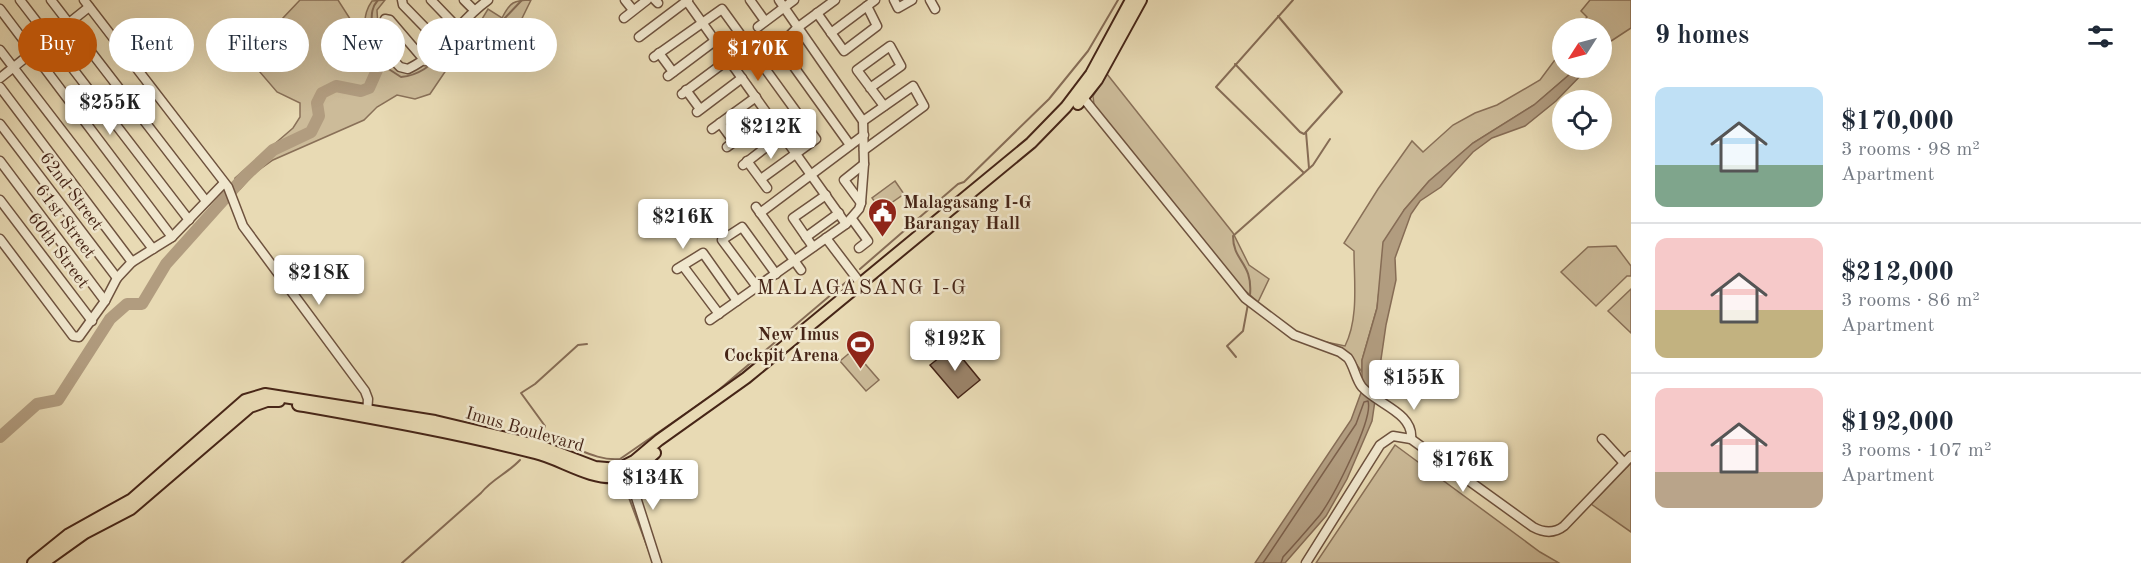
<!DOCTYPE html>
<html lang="en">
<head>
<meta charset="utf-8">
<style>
	:root { --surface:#fff; --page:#f6f6f7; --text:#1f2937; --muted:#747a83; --line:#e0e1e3; --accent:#b45309 }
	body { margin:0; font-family:"Old Standard TT",serif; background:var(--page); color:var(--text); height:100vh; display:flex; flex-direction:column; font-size:22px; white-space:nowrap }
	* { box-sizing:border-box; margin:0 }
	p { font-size:20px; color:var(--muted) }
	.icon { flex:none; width:33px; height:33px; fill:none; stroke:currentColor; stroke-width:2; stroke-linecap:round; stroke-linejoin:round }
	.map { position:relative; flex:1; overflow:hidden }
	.sheet { display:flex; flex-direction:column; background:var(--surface); width:510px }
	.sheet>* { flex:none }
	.banner { position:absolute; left:18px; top:18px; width:570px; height:54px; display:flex; gap:12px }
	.needle { width:39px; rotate:234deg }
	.buttons { position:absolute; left:1552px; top:18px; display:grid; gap:12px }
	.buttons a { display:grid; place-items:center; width:60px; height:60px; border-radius:50%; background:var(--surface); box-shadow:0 6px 24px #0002; font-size:30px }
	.price { position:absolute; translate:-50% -51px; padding:0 14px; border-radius:6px; background:#fff; color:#222; font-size:20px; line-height:39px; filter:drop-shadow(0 2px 3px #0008) }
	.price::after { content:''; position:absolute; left:50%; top:36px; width:18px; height:14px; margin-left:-9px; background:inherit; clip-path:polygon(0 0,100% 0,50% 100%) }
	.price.selected { background:var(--accent); color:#fff }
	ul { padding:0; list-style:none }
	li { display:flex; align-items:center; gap:18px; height:150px; padding:0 24px }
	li+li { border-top:2px solid var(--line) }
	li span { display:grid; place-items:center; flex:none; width:168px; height:120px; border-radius:12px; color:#555 }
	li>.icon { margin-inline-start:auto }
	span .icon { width:72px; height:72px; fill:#fffc; stroke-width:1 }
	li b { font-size:26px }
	h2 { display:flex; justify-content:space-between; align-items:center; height:72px; padding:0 24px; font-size:26px }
	.tag { padding:0 21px; border-radius:27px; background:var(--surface); box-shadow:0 6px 24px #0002; font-size:21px; line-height:54px }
	.tag.selected { background:var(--accent); color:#fff }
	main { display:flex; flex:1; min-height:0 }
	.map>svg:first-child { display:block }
	.green { fill:#cb9; stroke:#897058; stroke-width:1.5 }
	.water { fill:#b19c7f; stroke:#866c55; stroke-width:1.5 }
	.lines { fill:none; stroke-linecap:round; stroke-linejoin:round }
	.shore { stroke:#7c604b; stroke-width:1.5 }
	.stream { stroke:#866c55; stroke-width:2 }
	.river { stroke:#b19c7f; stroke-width:12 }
	.building { fill:#9a8369; stroke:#462517; stroke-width:1.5 }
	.minor-casing { stroke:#6e523e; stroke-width:11 }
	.major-casing { stroke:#462517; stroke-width:14 }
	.minor { stroke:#f0e7ce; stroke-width:8 }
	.major { stroke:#e8dab4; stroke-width:10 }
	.labels { text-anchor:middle; stroke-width:5; stroke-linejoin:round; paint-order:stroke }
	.street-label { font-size:18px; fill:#462517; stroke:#f0e7ce }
	.poi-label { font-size:18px; font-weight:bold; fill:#462517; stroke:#f0e7ce; text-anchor:start }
	.quarter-label { font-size:21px; letter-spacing:1.5px; fill:#462517; stroke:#f0e7ce }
</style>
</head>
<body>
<main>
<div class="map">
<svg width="1631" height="563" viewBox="0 0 1631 563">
	<rect width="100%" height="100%" fill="#e8dab4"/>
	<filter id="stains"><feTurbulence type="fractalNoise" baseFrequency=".00333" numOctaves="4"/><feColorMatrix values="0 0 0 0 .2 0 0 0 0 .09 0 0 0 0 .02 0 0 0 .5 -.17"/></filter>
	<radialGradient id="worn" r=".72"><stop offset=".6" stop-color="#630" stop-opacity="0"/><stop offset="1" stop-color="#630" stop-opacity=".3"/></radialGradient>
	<g class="green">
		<path d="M300,0H338L361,36C367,24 362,15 372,1L385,0L377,10L378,27L368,48L370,62L380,63L390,61L402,72L431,63L453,41L462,35L469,37L481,50L488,49L501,19L487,42L473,34L488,9L502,18C510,2 514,0 531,0L505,53L491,67L457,54L430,94L415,99L397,95L377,107L364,120L273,160L256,172L240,189L235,183V178L293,128L300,117V103L277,92L247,57L253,42L263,36L264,23L281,20Z"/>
		<path d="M1590,0H1631V28L1602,47V28H1578L1587,17L1581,11Z"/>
		<path d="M1563,49V68H1577L1534,105L1473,143L1429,181L1404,210L1379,291L1377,308L1362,360V372L1349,354L1321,341L1345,346C1359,318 1354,281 1354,251L1344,243L1378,189L1412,141L1423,152L1453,125L1475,113L1497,105L1540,80Z"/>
		<path d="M1107,74L1233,233L1249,265L1269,279L1258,302L1241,287L1094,105L1093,96Z"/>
		<path d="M895,181L904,194L881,210L872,198Z"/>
		<path d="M1616,246L1631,266V276H1627L1596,306L1561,272L1588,247Z"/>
		<path d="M1631,289V333L1608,311Z"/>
		<path d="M853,350L879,380L866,391L840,361Z"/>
		<path d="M1395,445L1540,552L1559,563H1316Z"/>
		<path d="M1631,463V532L1591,504Z"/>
	</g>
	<path class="water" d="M1577,68H1588L1556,101L1525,126L1492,138L1473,152L1441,187L1420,201L1411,214L1395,258L1396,280L1386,325L1372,421L1347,479L1326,516L1285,563H1255L1351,420L1362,390V360L1377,308L1383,242L1404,210L1429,181L1473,143L1534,105Z"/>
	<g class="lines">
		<path class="shore" d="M1263,563L1356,424L1364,402L1368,401C1374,419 1333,497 1320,515C1308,529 1296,543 1283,557L1281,563"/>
		<g class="stream">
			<path d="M378,0C367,12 375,25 369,39C366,46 362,49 361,57L377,70L384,66L401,77C431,74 438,52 461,38L470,41L482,53L488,54L503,20L522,0"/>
			<path d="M1293,0L1216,87L1303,172"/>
			<path d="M1278,16L1342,92L1306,132L1309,168"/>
			<path d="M1235,64L1300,132L1304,134L1306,132"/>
			<path d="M860,269L958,184L964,182L1049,99L1088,51L1118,0"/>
			<path d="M1250,295C1253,262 1233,262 1233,236L1313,165L1330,139"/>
			<path d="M1236,357L1227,346L1243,331L1248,304"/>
			<path d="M540,437L545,426L521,393L535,384L578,345L587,344"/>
			<path d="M539,438C566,439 592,462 620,459L714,394L852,277"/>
			<path d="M625,487L650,554"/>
			<path d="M402,563L481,493C492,479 508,473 520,460"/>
		</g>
		<path class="river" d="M0,437L37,404L58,400L110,319L127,304H142L166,264L244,177L273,150L311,132L319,116L317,103L322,93L336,86L361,91L369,88L377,70"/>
	</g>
	<path class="building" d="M953,347L980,380L958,398L930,365Z"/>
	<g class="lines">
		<defs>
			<g id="minor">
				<path d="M20,0L189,220"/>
				<path d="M51,0L206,201"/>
				<path d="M84,0L228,187L243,226L365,391L368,399L367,414"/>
				<path d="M402,0L403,5L443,46"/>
				<path d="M431,0L459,29"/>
				<path d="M464,0L474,10"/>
				<path d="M625,0L633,10"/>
				<path d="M655,0L658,3"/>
				<path d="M686,0L846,224"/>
				<path d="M750,0L765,21"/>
				<path d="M835,0L797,28L779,46L850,145"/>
				<path d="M894,0L898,8L912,0"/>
				<path d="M930,0L935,9"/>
				<path d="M0,9L172,237"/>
				<path d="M817,13L844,51L877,26L867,6"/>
				<path d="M624,18L647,0"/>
				<path d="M758,27L794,0"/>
				<path d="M831,33L875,0"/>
				<path d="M639,37L688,0"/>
				<path d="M0,50L153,249"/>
				<path d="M659,53L673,72"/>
				<path d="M654,57L722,9L816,139L761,179"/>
				<path d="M425,61L390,20L385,19L376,42L400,67L408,69C446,50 456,23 488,0"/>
				<path d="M668,76L716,40"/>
				<path d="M0,78L89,7"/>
				<path d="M0,87L132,262"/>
				<path d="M870,88L901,66L890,46L857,70L884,106"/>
				<path d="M686,90L700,109"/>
				<path d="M682,94L729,59"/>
				<path d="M1080,94L1245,298L1294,335L1340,352L1348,358C1354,366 1356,380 1362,387C1377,404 1414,413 1411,439"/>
				<path d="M697,112L742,78"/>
				<path d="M863,121L913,86L924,106L864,150"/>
				<path d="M720,123L734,142"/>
				<path d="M0,124L117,278"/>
				<path d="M712,129L756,97"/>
				<path d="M727,147L769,116"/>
				<path d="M0,161L105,301"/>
				<path d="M747,161L767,188"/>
				<path d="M743,165L783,134"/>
				<path d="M0,200L92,321"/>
				<path d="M861,203L844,180L864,164"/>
				<path d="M756,207L801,270"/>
				<path d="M760,213L864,135"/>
				<path d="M852,219L868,241L859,248"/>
				<path d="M806,237L839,213"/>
				<path d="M826,238L864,288"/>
				<path d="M0,239L73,336L79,337L105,301L117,278L132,262L172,237L224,183"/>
				<path d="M813,247L793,218L826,195"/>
				<path d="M683,266L719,314"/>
				<path d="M677,269L703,253L737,301"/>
				<path d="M757,287L722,240L742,227L776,274"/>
				<path d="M710,320L846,224L859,209L861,203L864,164L863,121L779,0"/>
				<path d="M1602,439L1624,463"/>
				<path d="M627,469L657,563"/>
				<path d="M1306,563L1380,445L1393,436L1411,439L1533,527C1544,533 1554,534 1564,526L1631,456"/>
			</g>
			<g id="major">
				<path d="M1078,104L1097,80L1141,0"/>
				<path d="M298,405C377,419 457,433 535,453C561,459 589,480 617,477C634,475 643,463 655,453"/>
				<path d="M33,563L69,534L132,499L245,400L265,394L435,421L540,446L595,467L618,469L634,461L659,440L746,378L1031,143L1066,107L1091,74L1131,0"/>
				<path d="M43,563L85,533L131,509L250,407L267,401H279"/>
			</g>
		</defs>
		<use href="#minor" class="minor-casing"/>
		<use href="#major" class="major-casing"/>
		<use href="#minor" class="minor"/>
		<use href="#major" class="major"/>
	</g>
	<defs>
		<symbol id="civic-pin" viewBox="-11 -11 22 30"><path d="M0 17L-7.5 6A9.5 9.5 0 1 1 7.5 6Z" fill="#8f2418" stroke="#f0e7ce"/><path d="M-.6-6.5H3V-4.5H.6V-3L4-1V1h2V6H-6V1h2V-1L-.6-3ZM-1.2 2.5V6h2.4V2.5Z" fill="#fff"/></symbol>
		<symbol id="stadium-pin" viewBox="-11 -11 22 30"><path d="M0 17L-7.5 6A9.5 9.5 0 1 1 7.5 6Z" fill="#8f2418" stroke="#f0e7ce"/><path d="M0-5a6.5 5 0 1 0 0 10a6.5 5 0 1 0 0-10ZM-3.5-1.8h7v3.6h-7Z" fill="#fff"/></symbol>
	</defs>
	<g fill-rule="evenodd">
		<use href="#civic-pin" x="866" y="196" width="33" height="45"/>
		<use href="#stadium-pin" x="844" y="328" width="33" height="45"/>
	</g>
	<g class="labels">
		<g class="street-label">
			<text transform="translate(72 191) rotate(53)" y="6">62nd Street</text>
			<text transform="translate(66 221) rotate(53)" y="6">61st Street</text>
			<text transform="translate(59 250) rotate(53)" y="6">60th Street</text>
			<text transform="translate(525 429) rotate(16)" y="6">Imus Boulevard</text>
		</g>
		<g class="poi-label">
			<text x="903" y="208">Malagasang I-G<tspan x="903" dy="21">Barangay Hall</tspan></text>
			<text x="839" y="340" text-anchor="end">New Imus<tspan x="839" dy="21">Cockpit Arena</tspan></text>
		</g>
		<g class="quarter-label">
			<text x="862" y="294">MALAGASANG I-G</text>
		</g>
	</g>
	<rect width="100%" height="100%" filter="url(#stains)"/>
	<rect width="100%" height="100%" fill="url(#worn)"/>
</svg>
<div class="buttons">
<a><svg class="needle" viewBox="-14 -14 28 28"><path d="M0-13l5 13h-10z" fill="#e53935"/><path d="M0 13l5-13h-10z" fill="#747a83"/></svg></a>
<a><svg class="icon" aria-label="locate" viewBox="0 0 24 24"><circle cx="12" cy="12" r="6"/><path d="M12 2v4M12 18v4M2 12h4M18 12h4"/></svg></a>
</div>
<b class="price selected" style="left:758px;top:82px">$170K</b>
<b class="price" style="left:110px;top:136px">$255K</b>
<b class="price" style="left:771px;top:160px">$212K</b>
<b class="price" style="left:683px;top:250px">$216K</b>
<b class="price" style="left:319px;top:306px">$218K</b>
<b class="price" style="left:955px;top:372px">$192K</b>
<b class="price" style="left:1414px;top:411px">$155K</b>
<b class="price" style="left:1463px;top:493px">$176K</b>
<b class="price" style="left:653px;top:511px">$134K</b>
<div class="banner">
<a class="tag selected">Buy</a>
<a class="tag">Rent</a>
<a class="tag">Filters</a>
<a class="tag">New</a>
<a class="tag">Apartment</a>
</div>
</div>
<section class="sheet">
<h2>9 homes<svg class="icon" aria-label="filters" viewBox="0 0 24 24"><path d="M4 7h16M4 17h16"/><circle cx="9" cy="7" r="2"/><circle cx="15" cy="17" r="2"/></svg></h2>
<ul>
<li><span style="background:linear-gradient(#bfe0f5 65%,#7fa58c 0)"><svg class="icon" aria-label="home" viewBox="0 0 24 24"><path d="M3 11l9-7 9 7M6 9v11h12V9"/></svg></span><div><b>$170,000</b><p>3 rooms · 98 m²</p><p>Apartment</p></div></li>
<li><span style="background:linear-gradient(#f6c9c9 60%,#c2b280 0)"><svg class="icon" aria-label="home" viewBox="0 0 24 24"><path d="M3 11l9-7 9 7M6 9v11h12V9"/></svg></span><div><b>$212,000</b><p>3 rooms · 86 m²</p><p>Apartment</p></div></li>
<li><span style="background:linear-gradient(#f6c9c9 70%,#b9a48a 0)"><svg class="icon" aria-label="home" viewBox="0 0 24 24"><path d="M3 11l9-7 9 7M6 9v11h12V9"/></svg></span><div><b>$192,000</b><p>3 rooms · 107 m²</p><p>Apartment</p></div></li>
</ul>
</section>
</main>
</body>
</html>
